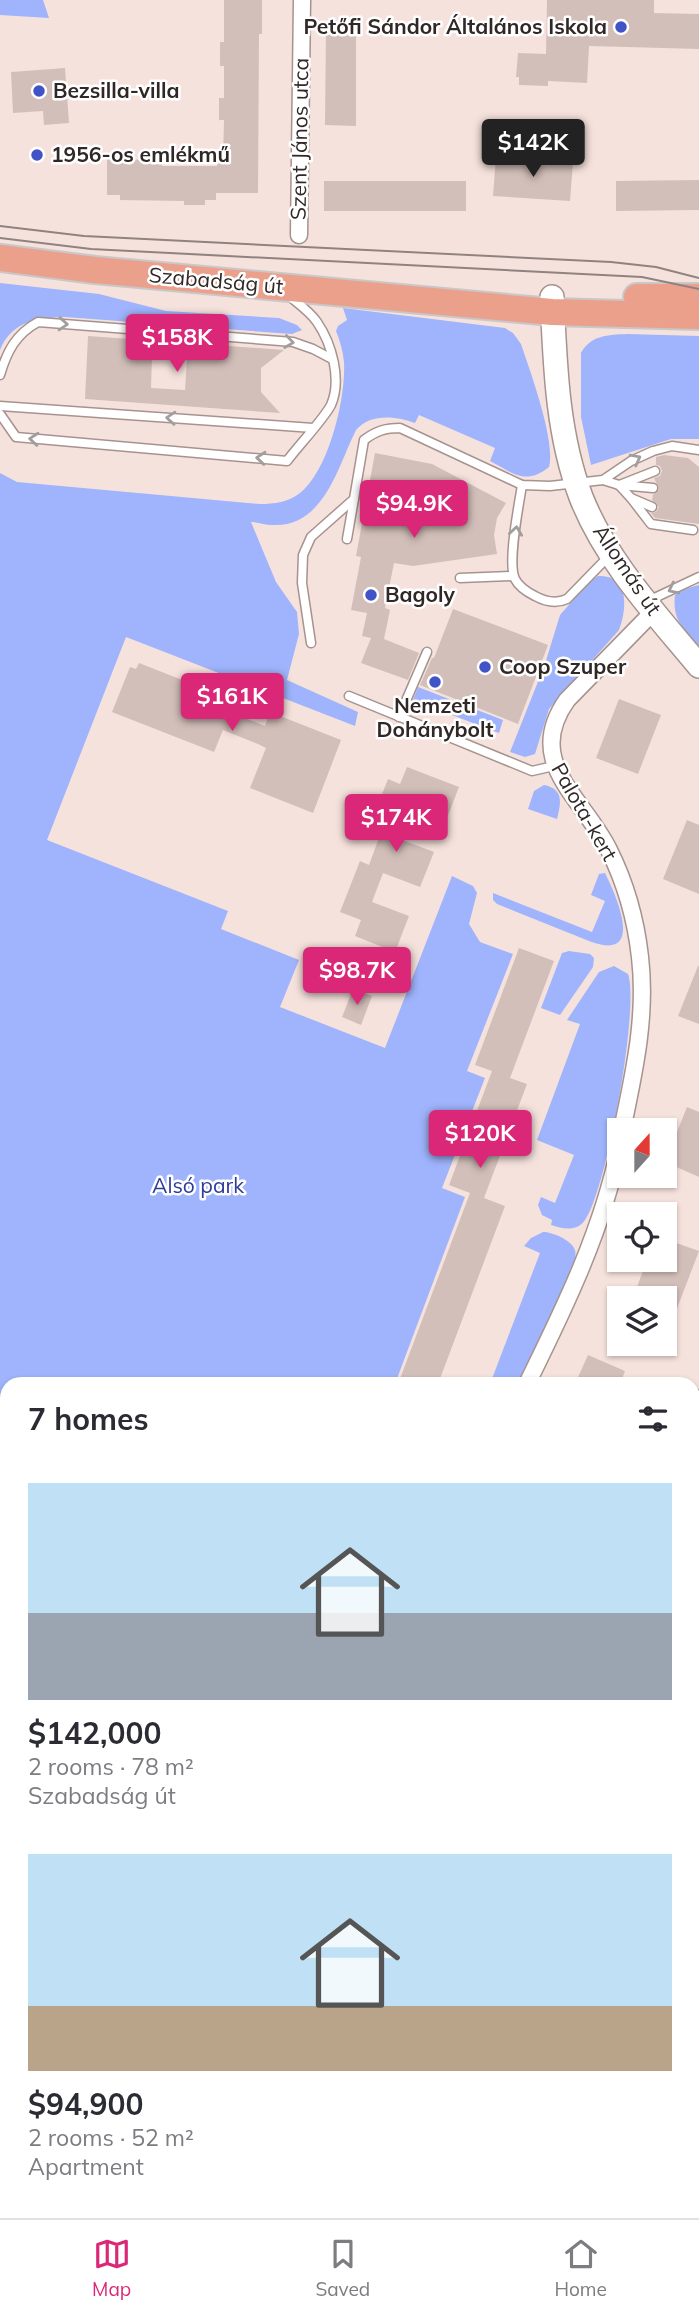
<!DOCTYPE html>
<html lang="en">
<head>
<meta charset="utf-8">
<style>
	:root { --surface:#fff; --page:#f7f7f7; --text:#2b2b33; --muted:#7c7c81; --line:#e1e1e2; --accent:#db2777 }
	body { margin:0; font-family:Mulish,sans-serif; background:var(--page); color:var(--text); height:100vh; display:flex; flex-direction:column; font-size:26px; white-space:nowrap }
	* { box-sizing:border-box; margin:0 }
	p { font-size:23px; color:var(--muted) }
	.icon { flex:none; width:38px; height:38px; fill:none; stroke:currentColor; stroke-width:2; stroke-linecap:round; stroke-linejoin:round }
	.map { position:relative; flex:1; overflow:hidden }
	.side { position:absolute; left:0px; top:1377px; width:700px; height:842px; display:flex; flex-direction:column; background:var(--surface); border-radius:21px 21px 0 0; box-shadow:0 2px 5px #0004 }
	.side>* { flex:none }
	.needle { width:46px; rotate:21deg }
	.buttons { position:absolute; left:607px; top:1118px; display:grid; gap:14px }
	.buttons a { display:grid; place-items:center; width:70px; height:70px; border-radius:0px; background:var(--surface); box-shadow:0 2px 5px #0004; font-size:35px }
	.price { position:absolute; translate:-50% -60px; padding:0 16px; border-radius:7px; background:var(--accent); color:#fff; font-size:23px; line-height:46px; filter:drop-shadow(0 2px 4px #0008) }
	.price::after { content:''; position:absolute; left:50%; top:42px; width:21px; height:16px; margin-left:-10px; background:inherit; clip-path:polygon(0 0,100% 0,50% 100%) }
	.price.selected { background:#222; color:#fff }
	ul { padding:0; list-style:none }
	li { display:grid; align-content:center; gap:14px; height:371px; padding:0 28px }
	li span { display:grid; place-items:center; height:217px; border-radius:0px; color:#555 }
	li>.icon { margin-inline-start:auto }
	span .icon { width:126px; height:126px; fill:#fffc; stroke-width:1 }
	li b { font-size:30px }
	h2 { display:flex; justify-content:space-between; align-items:center; height:84px; padding:0 28px; font-size:30px }
	.tabs { display:flex; justify-content:space-around; align-items:center; height:98px; border-top:2px solid var(--line); background:var(--surface); font-size:19px; color:var(--muted) }
	.tabs a { display:grid; justify-items:center; gap:4px }
	.tabs .selected { color:var(--accent) }
	.map>svg:first-child { display:block }
	.green { fill:#9fb4fc }
	.building { fill:#d3bfba; fill-rule:evenodd }
	.lines { fill:none; stroke-linecap:round; stroke-linejoin:round }
	.lane-casing { stroke:#a6938e; stroke-width:11 }
	.street-casing { stroke:#a6938e; stroke-width:19 }
	.secondary-casing { stroke:#a6938e; stroke-width:26 }
	.primary-casing { stroke:#c9c7c7; stroke-width:30 }
	.lane { stroke:#fff; stroke-width:8 }
	.street { stroke:#fff; stroke-width:16 }
	.secondary { stroke:#fff; stroke-width:23 }
	.primary { stroke:#eba08c; stroke-width:26 }
	.tram { stroke:#90827f; stroke-width:2 }
	.rail { stroke:#90827f; stroke-width:5; stroke-dasharray:9 9; stroke-linecap:butt }
	.oneway { stroke:#a29e9d }
	.poi-dot { fill:#4053c7; stroke:#fff; stroke-width:2.5 }
	.labels { text-anchor:middle; stroke-width:5; stroke-linejoin:round; paint-order:stroke }
	.poi-label { font-size:21px; font-weight:bold; fill:#302826; stroke:#fff; text-anchor:start }
	.street-label { font-size:21px; fill:#302826; stroke:#fff }
	.park-label { font-size:21px; fill:#2d3b9c; stroke:#fff }
</style>
</head>
<body>
<div class="map">
<svg width="699" height="2218" viewBox="0 0 699 2218">
	<rect width="100%" height="100%" fill="#f6e2dd"/>
	<g class="green">
		<path d="M0,0H43L49,18L0,15Z"/>
		<path d="M0,283L99,294L166,311L279,318L297,325L302,330L292,334L65,317C37,318 12,321 0,350Z"/>
		<path d="M343,308L505,328L513,333L521,344C530,371 556,441 549,467C525,486 513,473 490,461L495,448L419,415L415,423C397,416 370,413 356,430C338,466 324,528 272,525C265,525 258,522 251,522L276,582L297,612L299,634L287,680L358,712L355,726L126,637L47,840L228,911L221,929L299,960L280,1007L385,1048L452,876L473,886L477,893L469,924L480,942L513,954L467,1071L485,1078L442,1188L465,1197L395,1384H7V2212H497V2218H0V473L17,482L260,504C274,504 289,502 300,493C329,470 346,398 344,362C343,351 340,341 336,331L338,326L347,320Z"/>
		<path d="M627,334L699,336V439H671L591,465L581,417V353C591,335 608,335 627,334Z"/>
		<path d="M598,576C630,574 627,610 619,630L549,709L535,754L525,757L510,752L545,664L560,615L587,584Z"/>
		<path d="M699,585V646C683,630 672,619 675,595L684,589Z"/>
		<path d="M418,687L503,720L499,733L413,700Z"/>
		<path d="M544,785C564,789 561,803 557,819L528,809L534,791Z"/>
		<path d="M605,873C617,897 646,963 589,941L497,904L493,900V893L592,932L605,901L591,895L599,874Z"/>
		<path d="M569,951L590,954L594,958L593,967L560,1015L541,1008L562,953Z"/>
		<path d="M614,966L628,974C640,1006 606,1192 585,1220C577,1232 563,1229 551,1225L552,1220L542,1215L538,1205L541,1197L555,1203L574,1155L537,1140L580,1024L567,1020L599,972Z"/>
		<path d="M543,1232C552,1232 572,1240 575,1250C576,1252 575,1260 575,1263L529,1366L518,1384H490L540,1253L524,1246L531,1238Z"/>
	</g>
	<g class="building">
		<path d="M224,0H262V34H259L258,193H216V200H205V205H184V201L120,200V195H107V159L162,160V166H217V160H223L224,120H219V98H224V66H220V42H224Z"/>
		<path d="M547,0H654V13L699,14V49L589,46L587,83L548,81V86L519,85V77H516L518,53L546,54Z"/>
		<path d="M326,27H356V126L325,125Z"/>
		<path d="M65,68L69,123L44,125L43,111L13,113L11,72Z"/>
		<path d="M496,157L573,162L570,201L493,196Z"/>
		<path d="M699,180V210L616,211V181Z"/>
		<rect x="324" y="181" width="142" height="30"/>
		<path d="M88,336L284,350L261,368V392L280,413L85,399ZM152,356L187,359L185,390L151,388Z"/>
		<path d="M375,453L432,464L506,503L497,518L494,535L497,554L413,566L394,563L385,608L390,610L384,639L419,653L408,680L361,663L371,638L362,636L367,613L351,610L361,557L356,556Z"/>
		<path d="M664,455L688,458L699,467V524L655,518L651,513L656,512L659,507L652,500L653,495L659,489L654,478L660,476L662,471L660,466L656,465V457Z"/>
		<path d="M453,609L548,645L518,724L420,685L432,658H434Z"/>
		<path d="M139,663L228,698L225,704L232,707L230,712L265,726L270,712L341,740L313,813L250,788L266,748L258,744L223,730L214,752L112,712L130,667L136,669Z"/>
		<path d="M619,699L661,715L638,774L596,758Z"/>
		<path d="M407,767L459,787L445,823L408,808L397,838L434,852L420,887L383,873L372,902L409,916L395,952L355,936L361,920L340,912L360,861L369,865L380,835L368,830L388,779L400,784Z"/>
		<path d="M687,820L699,825V894L663,879Z"/>
		<path d="M519,948L554,961L510,1078L527,1084L484,1198L505,1206L438,1384H398L470,1193L449,1185L492,1071L475,1065Z"/>
		<path d="M698,966H699V1024L678,1016Z"/>
		<path d="M353,989L372,996L361,1025L342,1017Z"/>
		<path d="M687,1107L699,1112V1177L665,1162Z"/>
		<path d="M665,1239L699,1251L676,1311L665,1306V1298H644L634,1295L647,1260H665Z"/>
		<path d="M588,1355L625,1371L620,1384H575Z"/>
	</g>
	<g class="lines">
		<defs>
			<g id="lane">
				<path d="M0,375C7,351 16,334 38,322L293,342L313,349L332,359"/>
				<path d="M0,406L313,428"/>
				<path d="M0,414L16,437L287,461C299,445 323,420 331,405C342,380 332,344 317,322C310,312 299,304 289,296"/>
				<path d="M603,480L619,485L653,488"/>
				<path d="M622,484L655,471"/>
				<path d="M522,485C519,505 507,563 515,579C519,587 527,592 535,596C546,602 556,604 567,599L609,556"/>
				<path d="M619,485L631,498L652,507"/>
				<path d="M631,498L651,524L693,530"/>
				<path d="M347,539L354,499"/>
				<path d="M460,578L513,576"/>
				<path d="M648,601L699,577"/>
				<path d="M311,643L302,583L303,555L311,537L354,499L364,440C376,431 385,428 400,428L522,485L550,486L603,480L631,461L653,451L672,446L699,450"/>
				<path d="M349,696L532,771L554,766"/>
				<path d="M399,717L427,652"/>
			</g>
			<g id="street">
				<path d="M299,235L302,0"/>
				<path d="M622,1130C634,1073 647,1016 640,957C636,921 625,882 609,850C583,797 523,762 567,700L654,611"/>
				<path d="M527,1384C565,1307 603,1229 620,1144"/>
			</g>
			<g id="secondary">
				<path d="M552,297C555,364 557,434 581,497C606,561 656,614 699,666"/>
				<path d="M693,1416L699,1402"/>
				<path d="M516,2218L517,2212"/>
			</g>
			<g id="primary">
				<path d="M0,258L95,270L552,312L699,316"/>
				<path d="M637,297H699"/>
			</g>
		</defs>
		<use href="#lane" class="lane-casing"/>
		<use href="#street" class="street-casing"/>
		<use href="#secondary" class="secondary-casing"/>
		<use href="#primary" class="primary-casing"/>
		<use href="#lane" class="lane"/>
		<use href="#street" class="street"/>
		<use href="#secondary" class="secondary"/>
		<use href="#primary" class="primary"/>
		<g class="tram">
			<path d="M0,226L84,236L611,262L656,267L699,278"/>
			<path d="M0,238L91,249L642,277L699,289"/>
			<path d="M693,1485L699,1472"/>
			<path d="M693,1520L699,1506"/>
			<path d="M562,2218L563,2212"/>
			<path d="M600,2218V2212"/>
		</g>
		<g class="rail">
			<path d="M693,1917L699,1896"/>
			<path d="M693,2079L699,2045"/>
			<path d="M634,2218L635,2212"/>
			<path d="M675,2218L676,2212"/>
		</g>
	</g>
	<defs><path id="oneway-chevron" d="M-2-3.5L2.5 0L-2 3.5" fill="none" stroke-width="1.6" stroke-linecap="round" stroke-linejoin="round" transform="scale(1.75)"/></defs>
	<g class="oneway">
		<use href="#oneway-chevron" transform="translate(63 324) rotate(4)"/>
		<use href="#oneway-chevron" transform="translate(289 342) rotate(8)"/>
		<use href="#oneway-chevron" transform="translate(171 418) rotate(-176)"/>
		<use href="#oneway-chevron" transform="translate(34 439) rotate(-175)"/>
		<use href="#oneway-chevron" transform="translate(261 458) rotate(-175)"/>
		<use href="#oneway-chevron" transform="translate(636 459) rotate(-28)"/>
		<use href="#oneway-chevron" transform="translate(516 531) rotate(-82)"/>
		<use href="#oneway-chevron" transform="translate(673 589) rotate(154)"/>
	</g>
	<g class="poi-dot">
		<circle cx="621" cy="27" r="7"/>
		<circle cx="39" cy="91" r="7"/>
		<circle cx="37" cy="155" r="7"/>
		<circle cx="371" cy="595" r="7"/>
		<circle cx="485" cy="667" r="7"/>
		<circle cx="435" cy="682" r="7"/>
	</g>
	<g class="labels">
		<g class="poi-label">
			<text x="607" y="34" text-anchor="end">Petőfi Sándor Általános Iskola</text>
			<text x="53" y="98">Bezsilla-villa</text>
			<text x="51" y="162">1956-os emlékmű</text>
			<text x="385" y="602">Bagoly</text>
			<text x="499" y="674">Coop Szuper</text>
			<text x="435" y="713" text-anchor="middle">Nemzeti<tspan x="435" dy="24">Dohánybolt</tspan></text>
		</g>
		<g class="street-label">
			<text transform="translate(300 139) rotate(-89)" y="7">Szent János utca</text>
			<text transform="translate(216 281) rotate(5)" y="7">Szabadság út</text>
			<text transform="translate(627 570) rotate(56)" y="7">Állomás út</text>
			<text transform="translate(584 812) rotate(60)" y="7">Palota-kert</text>
		</g>
		<g class="park-label">
			<text x="198" y="1193">Alsó park</text>
		</g>
	</g>
</svg>
<div class="buttons">
<a><svg class="needle" viewBox="-14 -14 28 28"><path d="M0-13l5 13h-10z" fill="#e53935"/><path d="M0 13l5-13h-10z" fill="#7c7c81"/></svg></a>
<a><svg class="icon" aria-label="locate" viewBox="0 0 24 24"><circle cx="12" cy="12" r="6"/><path d="M12 2v4M12 18v4M2 12h4M18 12h4"/></svg></a>
<a><svg class="icon" aria-label="layers" viewBox="0 0 24 24"><path d="M12 4l9 5-9 5-9-5zM3 14l9 5 9-5"/></svg></a>
</div>
<b class="price selected" style="left:533px;top:179px">$142K</b>
<b class="price" style="left:177px;top:374px">$158K</b>
<b class="price" style="left:414px;top:540px">$94.9K</b>
<b class="price" style="left:232px;top:733px">$161K</b>
<b class="price" style="left:396px;top:854px">$174K</b>
<b class="price" style="left:357px;top:1007px">$98.7K</b>
<b class="price" style="left:480px;top:1170px">$120K</b>
<section class="side">
<h2>7 homes<svg class="icon" aria-label="filters" viewBox="0 0 24 24"><path d="M4 7h16M4 17h16"/><circle cx="9" cy="7" r="2"/><circle cx="15" cy="17" r="2"/></svg></h2>
<ul>
<li><span style="background:linear-gradient(#bfe0f5 60%,#9aa5b1 0)"><svg class="icon" aria-label="home" viewBox="0 0 24 24"><path d="M3 11l9-7 9 7M6 9v11h12V9"/></svg></span><div><b>$142,000</b><p>2 rooms · 78 m²</p><p>Szabadság út</p></div></li>
<li><span style="background:linear-gradient(#bfe0f5 70%,#b9a48a 0)"><svg class="icon" aria-label="home" viewBox="0 0 24 24"><path d="M3 11l9-7 9 7M6 9v11h12V9"/></svg></span><div><b>$94,900</b><p>2 rooms · 52 m²</p><p>Apartment</p></div></li>
</ul>
</section>
</div>
<nav class="tabs">
<a class="selected"><svg class="icon" aria-label="map" viewBox="0 0 24 24"><path d="M3 6l6-2 6 2 6-2v14l-6 2-6-2-6 2zM9 4v14M15 6v14"/></svg>Map</a>
<a><svg class="icon" aria-label="saved" viewBox="0 0 24 24"><path d="M7 4h10v16l-5-4-5 4z"/></svg>Saved</a>
<a><svg class="icon" aria-label="home" viewBox="0 0 24 24"><path d="M3 11l9-7 9 7M6 9v11h12V9"/></svg>Home</a>
</nav>
</body>
</html>
